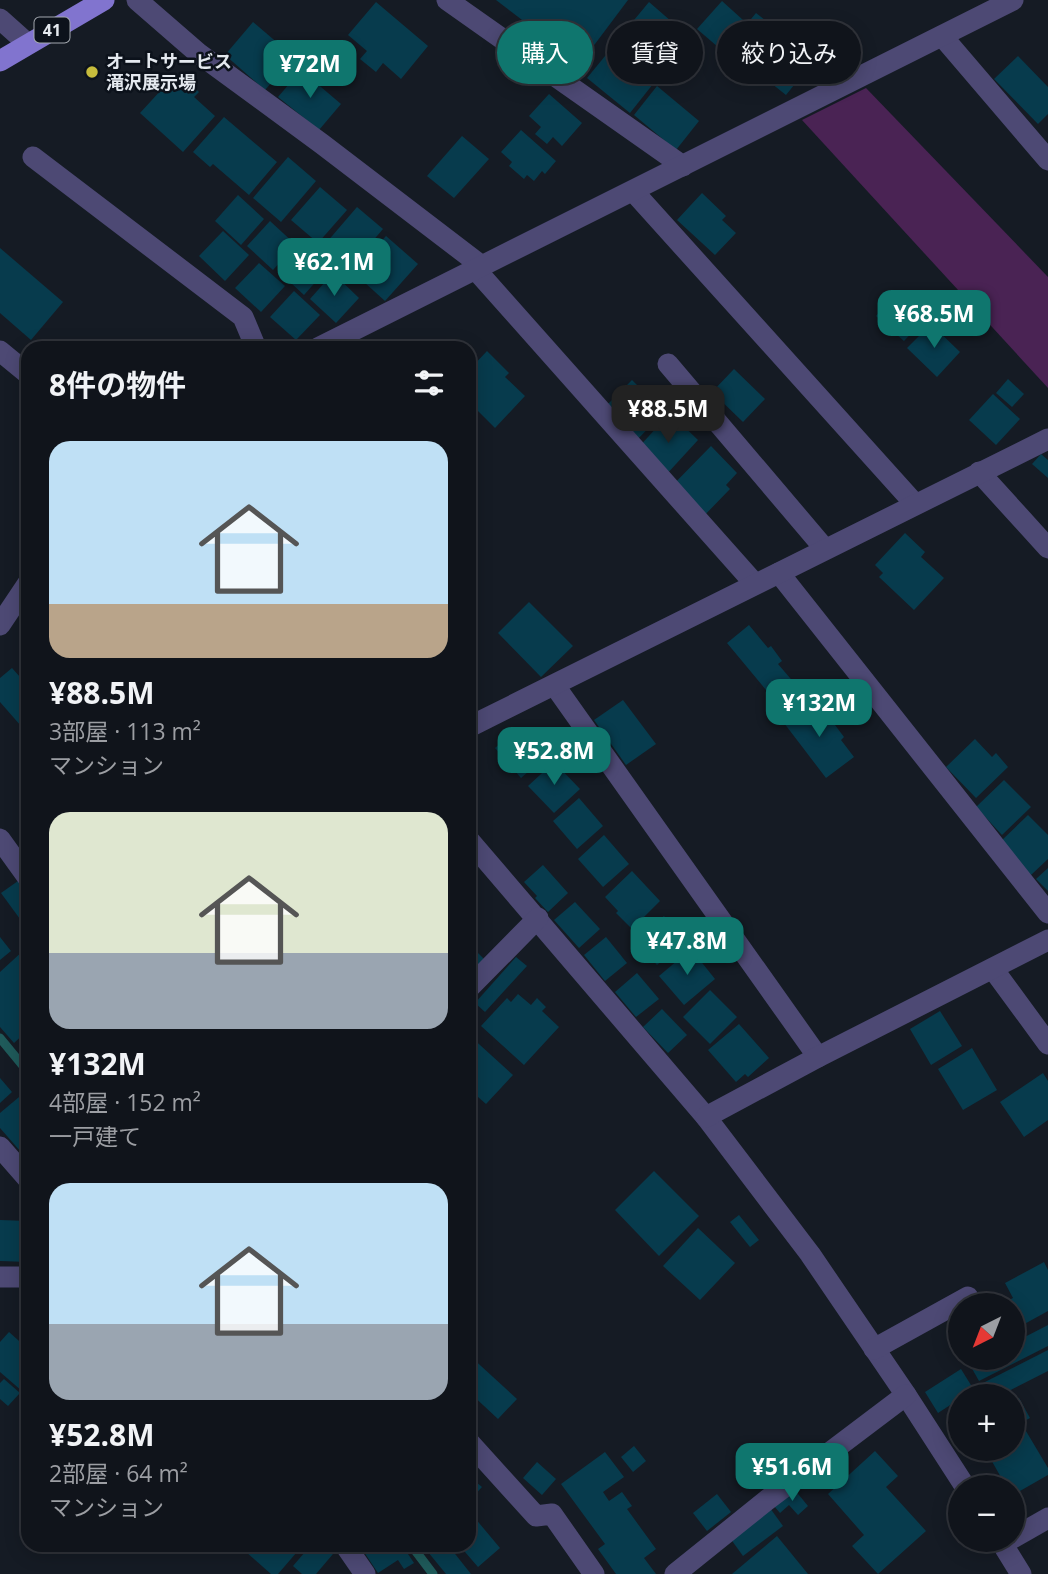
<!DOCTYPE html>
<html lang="ja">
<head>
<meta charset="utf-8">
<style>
	:root { --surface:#10141b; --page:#191d24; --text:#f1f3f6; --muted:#9c9ea3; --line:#30333a; --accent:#0f766e }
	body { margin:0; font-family:"Open Sans","Noto Sans JP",sans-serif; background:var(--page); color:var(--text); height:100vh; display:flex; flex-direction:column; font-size:26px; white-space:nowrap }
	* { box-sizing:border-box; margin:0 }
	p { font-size:23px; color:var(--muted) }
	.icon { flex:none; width:38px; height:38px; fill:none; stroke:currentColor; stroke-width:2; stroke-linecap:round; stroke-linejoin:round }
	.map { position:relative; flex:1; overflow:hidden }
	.drawer { position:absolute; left:21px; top:341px; width:455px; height:1211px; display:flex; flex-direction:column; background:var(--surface); border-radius:21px; box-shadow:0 4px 18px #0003,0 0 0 2px var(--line) }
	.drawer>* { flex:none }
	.hud { position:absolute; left:497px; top:21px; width:444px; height:63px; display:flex; gap:14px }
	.needle { width:46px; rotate:222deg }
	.buttons { position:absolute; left:948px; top:1293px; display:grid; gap:14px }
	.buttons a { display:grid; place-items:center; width:77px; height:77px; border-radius:50%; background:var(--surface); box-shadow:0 4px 18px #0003,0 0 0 2px var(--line); font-size:35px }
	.price { position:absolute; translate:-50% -60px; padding:0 16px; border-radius:14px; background:var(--accent); color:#fff; font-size:23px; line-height:46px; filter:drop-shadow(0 2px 4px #0008) }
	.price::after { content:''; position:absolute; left:50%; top:42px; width:21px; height:16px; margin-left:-10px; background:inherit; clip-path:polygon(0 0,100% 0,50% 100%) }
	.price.active { background:#222; color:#fff }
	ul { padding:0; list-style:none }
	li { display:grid; align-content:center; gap:14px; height:371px; padding:0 28px }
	li span { display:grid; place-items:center; height:217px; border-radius:21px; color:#555 }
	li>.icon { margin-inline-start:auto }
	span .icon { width:126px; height:126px; fill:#fffc; stroke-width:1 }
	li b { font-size:30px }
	h2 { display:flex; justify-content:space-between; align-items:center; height:84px; padding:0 28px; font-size:30px }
	.pill { padding:0 24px; border-radius:32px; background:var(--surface); box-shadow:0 4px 18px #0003,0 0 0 2px var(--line); font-size:24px; line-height:63px }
	.pill.active { background:var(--accent); color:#fff }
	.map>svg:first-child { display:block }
	.green { fill:#4a2354 }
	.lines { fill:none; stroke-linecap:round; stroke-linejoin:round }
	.stream { stroke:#1f5a5a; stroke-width:9 }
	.building { fill:#073b4d }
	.minor { stroke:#4d4974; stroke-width:21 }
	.major { stroke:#8174cf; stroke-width:21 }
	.poi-dot { fill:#c6bc3c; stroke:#0c121b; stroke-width:2.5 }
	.labels { text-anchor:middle; stroke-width:5; stroke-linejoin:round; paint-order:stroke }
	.shield { fill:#0c121b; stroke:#a3a8af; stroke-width:2 }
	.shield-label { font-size:16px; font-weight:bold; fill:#e4e9ef }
	.poi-label { font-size:18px; font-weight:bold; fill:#e4e9ef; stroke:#0c121b; text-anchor:start }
</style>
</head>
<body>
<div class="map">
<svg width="1048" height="1574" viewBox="0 0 1048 1574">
	<rect width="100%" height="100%" fill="#151b24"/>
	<path class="green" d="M866,88L1048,277V388L802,120Z"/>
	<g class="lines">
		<g class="stream">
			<path d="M0,1038L28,1072"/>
			<path d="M411,1545L433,1574"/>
		</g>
	</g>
	<g class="building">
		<path d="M496,0H628L580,64Z"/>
		<path d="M722,1L743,20L718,47L697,29Z"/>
		<path d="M376,2L428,46L401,79L383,63L376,72L360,59L367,51L348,35Z"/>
		<path d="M649,2L679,28L670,40L674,43L654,66L620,37Z"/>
		<path d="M756,13L807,53L799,63L807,69L786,95L727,48Z"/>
		<path d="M253,22L294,57L265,90L225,55Z"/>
		<path d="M610,50L653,84L630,113L587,78Z"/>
		<path d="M1018,56L1048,87V114L1038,124L994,79Z"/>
		<path d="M301,70L341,104L319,130L278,97Z"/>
		<path d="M174,76L184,86L188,82L199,92L194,97L215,116L183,152L140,113Z"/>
		<path d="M657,86L699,121L676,150L634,115Z"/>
		<path d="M549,94L582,123L562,146L553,137L547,144L535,134L541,127L529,116Z"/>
		<path d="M224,117L277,162L249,195L213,164L210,167L193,152Z"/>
		<path d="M521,130L556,161L545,174L542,171L534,181L527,175L524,179L509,166L512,162L501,152Z"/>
		<path d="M462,136L489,159L454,198L427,176Z"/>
		<path d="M288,157L316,181L281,222L253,198Z"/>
		<path d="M320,187L347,210L318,243L291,220Z"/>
		<path d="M702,193L726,216L722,220L736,233L715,255L677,220Z"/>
		<path d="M238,195L264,219L241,245L215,221Z"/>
		<path d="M357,207L383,229L346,272L320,250Z"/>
		<path d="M270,221L296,245L273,270L247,246Z"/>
		<path d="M223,231L249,255L225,281L199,256Z"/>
		<path d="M386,236L418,264L385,301L353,272Z"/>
		<path d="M301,245L327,269L304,295L278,271Z"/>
		<path d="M0,248L63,302L31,340L0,313Z"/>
		<path d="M259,263L285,286L261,312L235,288Z"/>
		<path d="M333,273L359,298L336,323L310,299Z"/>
		<path d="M899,290L927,316L904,341L876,316Z"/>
		<path d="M294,291L320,315L296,340L270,317Z"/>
		<path d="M931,324L960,352L937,377L907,348Z"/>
		<path d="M487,351L509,373L505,377L525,396L495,428L469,402V370Z"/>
		<path d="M734,369L765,399L743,422L712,392Z"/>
		<path d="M1008,379L1024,394L1012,407L996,393Z"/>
		<path d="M632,380L664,412L633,444L600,412Z"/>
		<path d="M993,394L1020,419L996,445L969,420Z"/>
		<path d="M670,413L698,440L665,476L637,449Z"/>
		<path d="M711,446L737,473L726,485L730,489L698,522L667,491Z"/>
		<path d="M1041,454L1048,460V478L1032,464Z"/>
		<path d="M905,533L925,552L921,557L944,578L914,610L879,577L883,573L875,565Z"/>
		<path d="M529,602L573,646L541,677L498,633Z"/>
		<path d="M749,625L768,648L771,646L782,661L778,664L796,685L776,702L727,643Z"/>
		<path d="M12,668L20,677L28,670V734L0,702V678Z"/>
		<path d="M623,700L656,744L626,765L594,720Z"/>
		<path d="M811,701L828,724L832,721L844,737L841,740L854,757L826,778L784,723Z"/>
		<path d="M518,728L544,758L521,778L495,748Z"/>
		<path d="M975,739L992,757L996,753L1008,767L976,798L946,767Z"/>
		<path d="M554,762L580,789L554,813L528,786Z"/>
		<path d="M1004,780L1031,807L1002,835L976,807Z"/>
		<path d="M579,798L603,826L577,849L553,821Z"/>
		<path d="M1028,815L1048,835V859L1031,875L1000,842Z"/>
		<path d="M604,835L629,864L603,887L578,859Z"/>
		<path d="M543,865L568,893L548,912L535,898L537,896L524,882Z"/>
		<path d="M1048,868V891L1036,879Z"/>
		<path d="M632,871L660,901L632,929L616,913L618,911L605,897Z"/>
		<path d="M18,881L28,895V930L1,893Z"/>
		<path d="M575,902L600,929L579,948L554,920Z"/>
		<path d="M664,916L685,941L657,965L635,940Z"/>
		<path d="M0,937L11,951L0,960Z"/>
		<path d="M606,937L627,963L605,981L584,955Z"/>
		<path d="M469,944L485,960L473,973L469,969Z"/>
		<path d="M691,949L715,979L684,1005L659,976Z"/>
		<path d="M24,950L28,954V977L25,980L28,984V1030L14,1043L0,1027V972Z"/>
		<path d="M516,957L527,966L485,1012L475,1003Z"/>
		<path d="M637,973L659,999L636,1017L615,992Z"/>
		<path d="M710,990L737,1017L710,1044L683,1017Z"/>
		<path d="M518,994L531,1005L537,998L546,1007L542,1011L559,1027L524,1065L481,1026L507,998L511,1002Z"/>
		<path d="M662,1009L687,1035L668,1053L643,1027Z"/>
		<path d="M940,1011L962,1046L931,1065L910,1029Z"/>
		<path d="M739,1024L769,1058L748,1077L745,1074L736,1082L708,1050Z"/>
		<path d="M469,1035L513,1075L486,1104L469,1089Z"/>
		<path d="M972,1048L997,1090L963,1110L938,1069Z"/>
		<path d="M1043,1073L1048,1081V1120L1024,1137L1000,1102Z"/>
		<path d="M0,1078L12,1092L0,1103Z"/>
		<path d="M25,1092L28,1096V1160L0,1128V1113Z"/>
		<path d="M654,1171L699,1216L659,1256L615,1210Z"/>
		<path d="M739,1215L759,1240L750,1247L730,1222Z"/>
		<path d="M0,1220L28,1221V1262L0,1261Z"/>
		<path d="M698,1228L735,1263L700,1300L663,1266Z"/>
		<path d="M1044,1262L1048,1270V1311L1019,1327L1013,1317V1306H1007L1005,1302L1013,1298L1005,1283Z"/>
		<path d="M1048,1325V1346L979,1381L970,1365L984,1358H1013V1343Z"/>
		<path d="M9,1332L28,1349V1384L22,1391L0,1372V1342Z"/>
		<path d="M1048,1350V1371L999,1396H986L979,1385Z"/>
		<path d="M469,1355L517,1399L498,1419L469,1392Z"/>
		<path d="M961,1369L974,1390L964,1396H961V1398L938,1413L925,1392Z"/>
		<path d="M4,1379L20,1393L8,1406L0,1399V1383Z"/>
		<path d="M1019,1398L1030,1418L1013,1427V1400Z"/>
		<path d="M1023,1426L1048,1468V1475L1013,1495V1488H1007L985,1449H1013V1431Z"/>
		<path d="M634,1446L646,1461L633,1472L621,1457Z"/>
		<path d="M875,1451L898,1476L886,1487L926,1531L878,1574L852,1546L864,1535L828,1494Z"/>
		<path d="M605,1452L624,1477L603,1492L609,1501L622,1492L632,1506L627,1509L656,1549L644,1558L656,1574H616L598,1549L605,1544L561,1484Z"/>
		<path d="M537,1462L556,1479L542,1495L523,1478Z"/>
		<path d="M469,1476L482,1487L469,1501Z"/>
		<path d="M794,1489L808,1506L798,1515L789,1505L780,1513L774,1506Z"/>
		<path d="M717,1494L731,1512L707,1531L693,1513Z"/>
		<path d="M770,1508L783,1526L743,1556L730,1538Z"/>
		<path d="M469,1511L500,1548L478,1567L459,1545H469Z"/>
		<path d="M777,1536L808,1574H732Z"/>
		<path d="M238,1545H303L278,1574H271Z"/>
		<path d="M311,1545H323L333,1554L316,1574H302L293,1566Z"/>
		<path d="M368,1545H402L414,1563L404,1569L398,1560L378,1573L362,1549Z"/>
		<path d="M436,1545H448L471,1574H446L428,1552Z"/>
	</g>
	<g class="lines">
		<g class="minor">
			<path d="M137,0L198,53L322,144L483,267"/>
			<path d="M447,0L683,166"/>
			<path d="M0,19L28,44"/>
			<path d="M942,36L1048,160"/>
			<path d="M33,157L243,317L256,348"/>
			<path d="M633,191L915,504"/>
			<path d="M476,270L755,584"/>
			<path d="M318,348L1013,0"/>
			<path d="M0,351L28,374"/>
			<path d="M668,364L825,549"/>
			<path d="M979,472L1048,548"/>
			<path d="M779,573L1048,913"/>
			<path d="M0,625L28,583"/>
			<path d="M555,686L818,1057"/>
			<path d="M469,727L1048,439"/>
			<path d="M0,839L28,878"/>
			<path d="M469,840L706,1117L810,1254L906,1395L966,1488"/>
			<path d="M993,969L1048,1044"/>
			<path d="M469,988L538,918"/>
			<path d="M706,1117L818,1057L1048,940"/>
			<path d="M0,1147L28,1179"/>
			<path d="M0,1277H28"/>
			<path d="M874,1349L968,1297"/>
			<path d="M469,1442L536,1516L552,1514L594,1574"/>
			<path d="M1013,1538L1048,1518"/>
			<path d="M1000,1540L1021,1574"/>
			<path d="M345,1545L365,1574"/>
			<path d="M675,1574L767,1500L906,1395"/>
		</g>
		<path class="major" d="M0,61L104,0"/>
	</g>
	<circle class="poi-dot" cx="92" cy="72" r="7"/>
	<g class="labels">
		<rect class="shield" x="34.5" y="17.5" width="35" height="25" rx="5"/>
		<g class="shield-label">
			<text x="52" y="36">41</text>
		</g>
		<g class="poi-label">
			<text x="106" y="68">オートサービス<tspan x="106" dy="21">滝沢展示場</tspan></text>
		</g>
	</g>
</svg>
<div class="buttons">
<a><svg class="needle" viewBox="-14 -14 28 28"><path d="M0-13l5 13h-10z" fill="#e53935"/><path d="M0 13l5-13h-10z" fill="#9c9ea3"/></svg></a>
<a>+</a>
<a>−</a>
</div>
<b class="price" style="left:310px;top:100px">¥72M</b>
<b class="price" style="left:334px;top:298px">¥62.1M</b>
<b class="price" style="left:934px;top:350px">¥68.5M</b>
<b class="price active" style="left:668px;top:445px">¥88.5M</b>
<b class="price" style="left:819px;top:739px">¥132M</b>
<b class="price" style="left:554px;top:787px">¥52.8M</b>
<b class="price" style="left:687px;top:977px">¥47.8M</b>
<b class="price" style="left:792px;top:1503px">¥51.6M</b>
<div class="hud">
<a class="pill active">購入</a>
<a class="pill">賃貸</a>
<a class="pill">絞り込み</a>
</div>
<section class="drawer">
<h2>8件の物件<svg class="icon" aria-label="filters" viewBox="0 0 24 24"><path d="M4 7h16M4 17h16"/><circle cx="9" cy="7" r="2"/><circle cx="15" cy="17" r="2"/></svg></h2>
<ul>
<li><span style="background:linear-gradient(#bfe0f5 75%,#b9a48a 0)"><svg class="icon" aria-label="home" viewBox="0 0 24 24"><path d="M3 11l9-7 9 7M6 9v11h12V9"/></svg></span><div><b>¥88.5M</b><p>3部屋 · 113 m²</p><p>マンション</p></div></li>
<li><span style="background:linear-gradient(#dfe7d0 65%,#9aa5b1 0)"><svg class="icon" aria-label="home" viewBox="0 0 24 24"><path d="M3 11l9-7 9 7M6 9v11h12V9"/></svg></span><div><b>¥132M</b><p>4部屋 · 152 m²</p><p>一戸建て</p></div></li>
<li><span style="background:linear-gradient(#bfe0f5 65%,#9aa5b1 0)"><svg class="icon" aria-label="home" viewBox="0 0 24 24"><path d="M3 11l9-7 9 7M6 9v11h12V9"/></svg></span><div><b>¥52.8M</b><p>2部屋 · 64 m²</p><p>マンション</p></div></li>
</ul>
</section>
</div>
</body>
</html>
